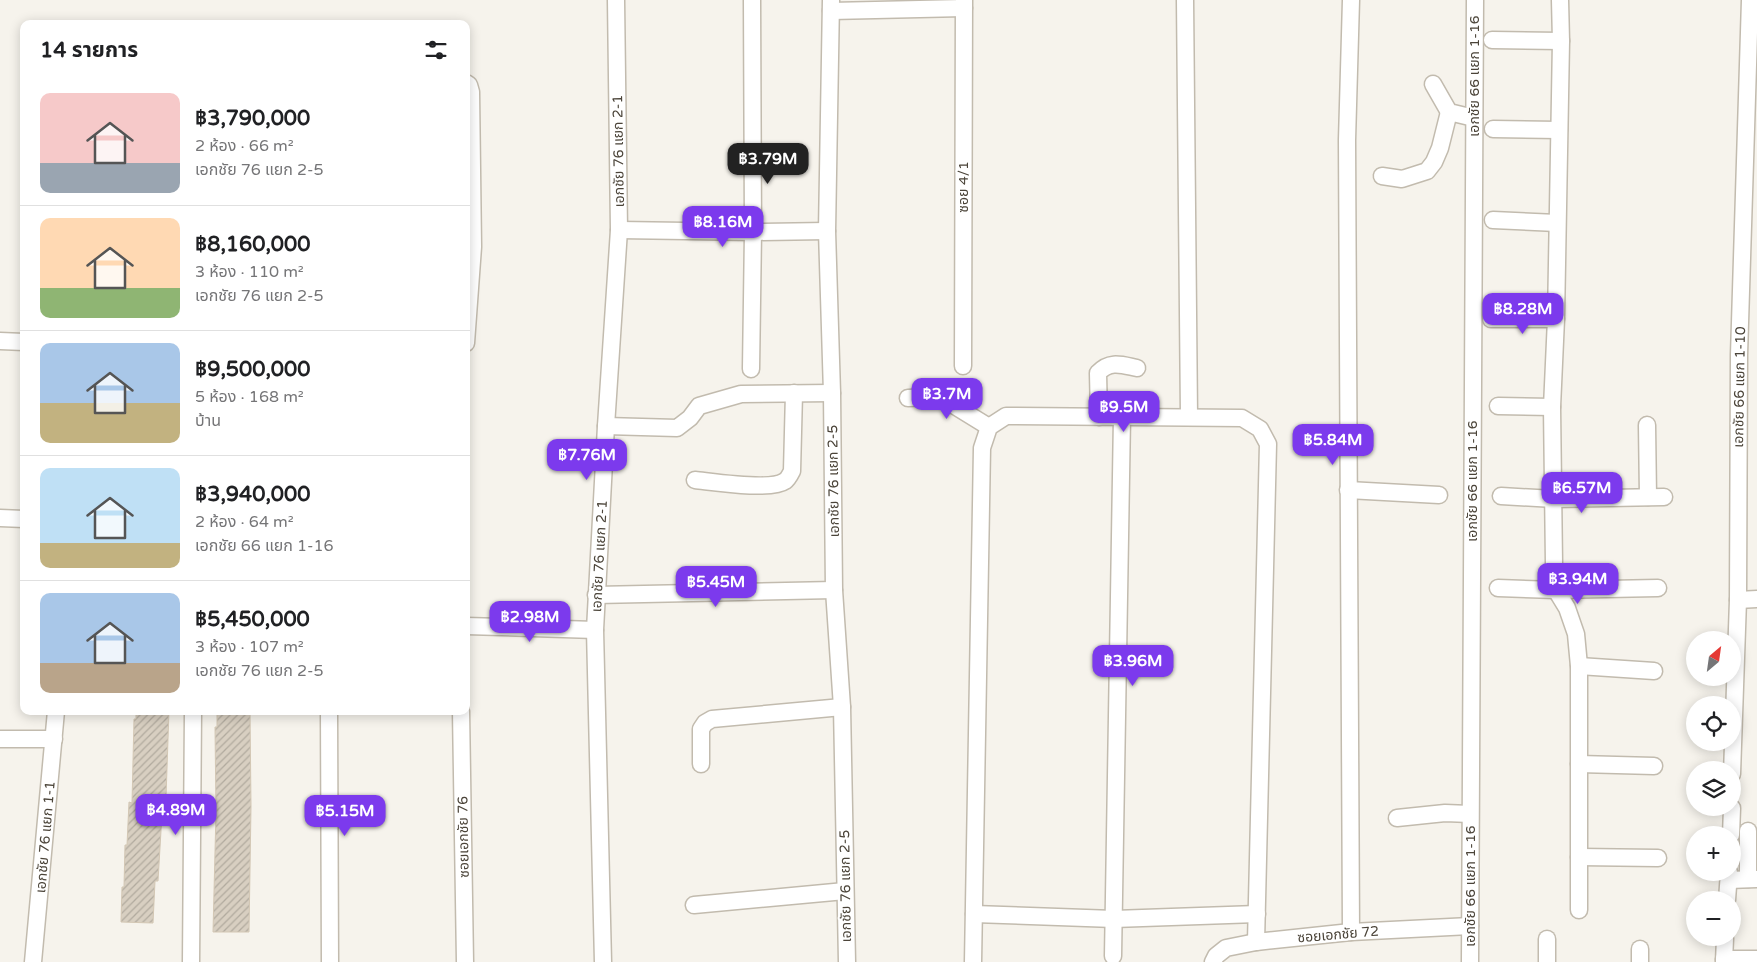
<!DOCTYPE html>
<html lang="th">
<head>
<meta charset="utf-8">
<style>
	:root { --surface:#fff; --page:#f2f2f2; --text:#202124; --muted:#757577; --line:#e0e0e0; --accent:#7c3aed }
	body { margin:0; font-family:"Varela Round","Noto Sans Thai",sans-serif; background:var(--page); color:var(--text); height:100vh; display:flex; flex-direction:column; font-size:19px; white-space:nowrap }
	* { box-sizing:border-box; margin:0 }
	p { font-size:16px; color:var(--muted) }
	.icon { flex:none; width:28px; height:28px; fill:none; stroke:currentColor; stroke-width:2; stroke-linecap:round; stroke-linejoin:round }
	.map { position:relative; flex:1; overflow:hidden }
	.side { position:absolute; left:20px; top:20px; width:450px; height:695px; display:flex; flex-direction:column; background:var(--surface); border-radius:10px; box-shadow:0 2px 12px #0003 }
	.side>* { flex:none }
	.needle { width:32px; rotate:29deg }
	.controls { position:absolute; left:1686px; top:631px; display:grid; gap:10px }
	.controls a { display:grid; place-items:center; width:55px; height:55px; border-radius:50%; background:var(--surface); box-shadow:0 2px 12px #0003; font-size:25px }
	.price { position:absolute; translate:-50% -42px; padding:0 11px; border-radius:10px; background:var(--accent); color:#fff; font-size:16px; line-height:32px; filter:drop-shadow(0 1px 2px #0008) }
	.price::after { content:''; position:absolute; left:50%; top:30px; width:15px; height:11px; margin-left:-8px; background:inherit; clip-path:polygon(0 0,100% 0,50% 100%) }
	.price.on { background:#222; color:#fff }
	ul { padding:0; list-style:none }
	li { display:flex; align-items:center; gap:15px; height:125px; padding:0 20px }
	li+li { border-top:1px solid var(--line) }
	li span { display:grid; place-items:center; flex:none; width:140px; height:100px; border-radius:10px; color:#555 }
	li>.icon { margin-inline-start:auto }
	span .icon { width:60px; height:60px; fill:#fffc; stroke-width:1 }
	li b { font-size:21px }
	h2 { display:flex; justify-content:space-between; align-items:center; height:60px; padding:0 20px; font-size:21px }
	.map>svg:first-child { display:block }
	.building { fill:url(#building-hatch); stroke:#d3c7b4 }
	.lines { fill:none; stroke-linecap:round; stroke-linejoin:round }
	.minor-casing { stroke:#c2bbae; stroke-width:19 }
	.minor { stroke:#fff; stroke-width:16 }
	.labels { text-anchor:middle; stroke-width:4; stroke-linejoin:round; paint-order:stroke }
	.street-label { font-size:14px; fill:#4b4439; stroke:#fff }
</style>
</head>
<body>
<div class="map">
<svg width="1757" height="962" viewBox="0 0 1757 962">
	<defs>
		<pattern id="building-hatch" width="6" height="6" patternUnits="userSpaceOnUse" patternTransform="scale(1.25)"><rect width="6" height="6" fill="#d8cfc1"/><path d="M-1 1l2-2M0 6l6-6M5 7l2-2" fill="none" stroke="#b1aa9e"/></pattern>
	</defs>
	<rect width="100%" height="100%" fill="#f6f3ec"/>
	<g class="building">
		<path d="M136,711H169L166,797H163L158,881H155L153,923L121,922L122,887H124L125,845H127L129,802L132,803L134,719H136Z"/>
		<path d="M217,711H250L251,806L249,932H213L216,812L215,727H217Z"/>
	</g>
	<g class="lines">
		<defs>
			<g id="minor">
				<path d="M831,0L827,231L832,393L834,590L842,707L847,962"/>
				<path d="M1185,0L1189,417"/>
				<path d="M1560,0L1561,41L1556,319L1552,407L1554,564L1556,590L1567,608L1576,634L1579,666V910"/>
				<path d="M831,11L964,8"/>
				<path d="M1492,40L1561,41"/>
				<path d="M466,83L469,85L471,92L473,247L466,343"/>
				<path d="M1433,84L1449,112L1474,118"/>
				<path d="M1493,129L1559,130"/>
				<path d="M1382,176L1402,179L1427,171L1434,162L1440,148L1449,112"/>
				<path d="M1493,220L1557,223"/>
				<path d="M619,230L753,232L827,231"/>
				<path d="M1491,319H1556"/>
				<path d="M0,341L24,342"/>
				<path d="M963,366L964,0"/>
				<path d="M751,369L753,232L752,0"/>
				<path d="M908,398L931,397L950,403L989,427"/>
				<path d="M1498,406L1552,407"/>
				<path d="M1099,417L1098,373C1110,360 1122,365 1137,368"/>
				<path d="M1647,425L1648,497"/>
				<path d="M606,426L677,428L690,418L699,406L741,394L832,393"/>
				<path d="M695,480C714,482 771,491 785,481C788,479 790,475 792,471L794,393"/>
				<path d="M1348,490L1439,495"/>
				<path d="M1501,496L1554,499L1664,497"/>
				<path d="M0,518L24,519"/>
				<path d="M1498,588L1556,590L1658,588"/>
				<path d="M596,595L834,590"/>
				<path d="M1738,600L1757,599"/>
				<path d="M466,626L595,630"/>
				<path d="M1579,666L1654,671"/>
				<path d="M329,711L330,962"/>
				<path d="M461,711L465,962"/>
				<path d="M0,739H54"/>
				<path d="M701,764V729L705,723L712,719L842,707"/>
				<path d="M1579,764L1654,766"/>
				<path d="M1732,774L1738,600L1739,355L1750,0"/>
				<path d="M1397,818L1445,813L1470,814"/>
				<path d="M1731,835L1732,808"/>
				<path d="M1579,857L1658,858"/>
				<path d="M1748,879V831"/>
				<path d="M1729,880L1757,879"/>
				<path d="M1727,900L1729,872"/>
				<path d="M694,905L845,891"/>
				<path d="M974,914L1114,919L1257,914"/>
				<path d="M1351,932L1347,140L1351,0"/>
				<path d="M1547,939V962"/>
				<path d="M1640,949V962"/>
				<path d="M1113,956L1122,417"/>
				<path d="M1724,959H1757"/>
				<path d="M33,962L56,711"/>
				<path d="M191,962L193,711"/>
				<path d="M603,962L595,630L606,426L619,230L616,0"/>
				<path d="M973,962L982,448L989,427L1006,416L1242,418L1260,429L1268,444L1256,942"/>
				<path d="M1213,962L1216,956L1226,948L1256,942L1351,932L1470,926"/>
				<path d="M1470,962L1475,0"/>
				<path d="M1724,962L1725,938"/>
			</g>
		</defs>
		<use href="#minor" class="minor-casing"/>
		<use href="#minor" class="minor"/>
	</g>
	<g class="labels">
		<g class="street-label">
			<text transform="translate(1474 76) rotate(-90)" y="5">เอกชัย 66 แยก 1-16</text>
			<text transform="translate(618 151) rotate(-91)" y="5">เอกชัย 76 แยก 2-1</text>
			<text transform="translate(963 187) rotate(-90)" y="5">ซอย 4/1</text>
			<text transform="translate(1739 387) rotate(-89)" y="5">เอกชัย 66 แยก 1-10</text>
			<text transform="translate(833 481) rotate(-91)" y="5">เอกชัย 76 แยก 2-5</text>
			<text transform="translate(1472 481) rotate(-90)" y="5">เอกชัย 66 แยก 1-16</text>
			<text transform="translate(599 556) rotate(-87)" y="5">เอกชัย 76 แยก 2-1</text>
			<text transform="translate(45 837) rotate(-85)" y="5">เอกชัย 76 แยก 1-1</text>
			<text transform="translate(463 837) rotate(-91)" y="5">ซอยเอกชัย 76</text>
			<text transform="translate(845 886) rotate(-91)" y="5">เอกชัย 76 แยก 2-5</text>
			<text transform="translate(1470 886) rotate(-90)" y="5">เอกชัย 66 แยก 1-16</text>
			<text transform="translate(1338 934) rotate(-5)" y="5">ซอยเอกชัย 72</text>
		</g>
	</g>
</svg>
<div class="controls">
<a><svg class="needle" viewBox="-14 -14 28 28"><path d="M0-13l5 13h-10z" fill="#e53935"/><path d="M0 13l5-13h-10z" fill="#757577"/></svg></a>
<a><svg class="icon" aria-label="locate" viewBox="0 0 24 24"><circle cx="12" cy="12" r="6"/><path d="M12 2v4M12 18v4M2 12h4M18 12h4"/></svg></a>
<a><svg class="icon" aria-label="layers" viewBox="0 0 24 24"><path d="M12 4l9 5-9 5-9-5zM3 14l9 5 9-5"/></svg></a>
<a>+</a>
<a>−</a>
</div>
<b class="price on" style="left:768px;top:185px">฿3.79M</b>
<b class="price" style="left:723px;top:248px">฿8.16M</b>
<b class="price" style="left:1523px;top:335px">฿8.28M</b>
<b class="price" style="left:947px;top:420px">฿3.7M</b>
<b class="price" style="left:1124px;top:433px">฿9.5M</b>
<b class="price" style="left:1333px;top:466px">฿5.84M</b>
<b class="price" style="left:587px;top:481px">฿7.76M</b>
<b class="price" style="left:1582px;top:514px">฿6.57M</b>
<b class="price" style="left:1578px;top:605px">฿3.94M</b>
<b class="price" style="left:716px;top:608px">฿5.45M</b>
<b class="price" style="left:530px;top:643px">฿2.98M</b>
<b class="price" style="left:1133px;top:687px">฿3.96M</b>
<b class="price" style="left:176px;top:836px">฿4.89M</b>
<b class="price" style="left:345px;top:837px">฿5.15M</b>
<section class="side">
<h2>14 รายการ<svg class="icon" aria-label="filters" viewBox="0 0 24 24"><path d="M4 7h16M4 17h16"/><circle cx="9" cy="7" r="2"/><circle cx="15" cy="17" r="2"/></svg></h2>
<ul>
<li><span style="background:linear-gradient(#f6c9c9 70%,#9aa5b1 0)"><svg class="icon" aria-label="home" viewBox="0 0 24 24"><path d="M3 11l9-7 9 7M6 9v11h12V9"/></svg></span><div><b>฿3,790,000</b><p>2 ห้อง · 66 m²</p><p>เอกชัย 76 แยก 2-5</p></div></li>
<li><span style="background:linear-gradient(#ffd9b3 70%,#8fb573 0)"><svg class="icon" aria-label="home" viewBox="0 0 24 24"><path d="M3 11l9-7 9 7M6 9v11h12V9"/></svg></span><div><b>฿8,160,000</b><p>3 ห้อง · 110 m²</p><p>เอกชัย 76 แยก 2-5</p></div></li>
<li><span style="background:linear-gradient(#a9c7e8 60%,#c2b280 0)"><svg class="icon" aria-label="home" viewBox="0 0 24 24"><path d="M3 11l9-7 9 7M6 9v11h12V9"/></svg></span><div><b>฿9,500,000</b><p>5 ห้อง · 168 m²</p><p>บ้าน</p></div></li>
<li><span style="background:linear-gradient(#bfe0f5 75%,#c2b280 0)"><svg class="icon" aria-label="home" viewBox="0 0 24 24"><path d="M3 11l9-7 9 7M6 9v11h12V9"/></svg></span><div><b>฿3,940,000</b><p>2 ห้อง · 64 m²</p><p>เอกชัย 66 แยก 1-16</p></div></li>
<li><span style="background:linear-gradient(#a9c7e8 70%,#b9a48a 0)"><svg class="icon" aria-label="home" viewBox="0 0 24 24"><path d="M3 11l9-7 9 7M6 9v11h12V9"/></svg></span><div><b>฿5,450,000</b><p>3 ห้อง · 107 m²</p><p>เอกชัย 76 แยก 2-5</p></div></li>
</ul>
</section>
</div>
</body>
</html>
